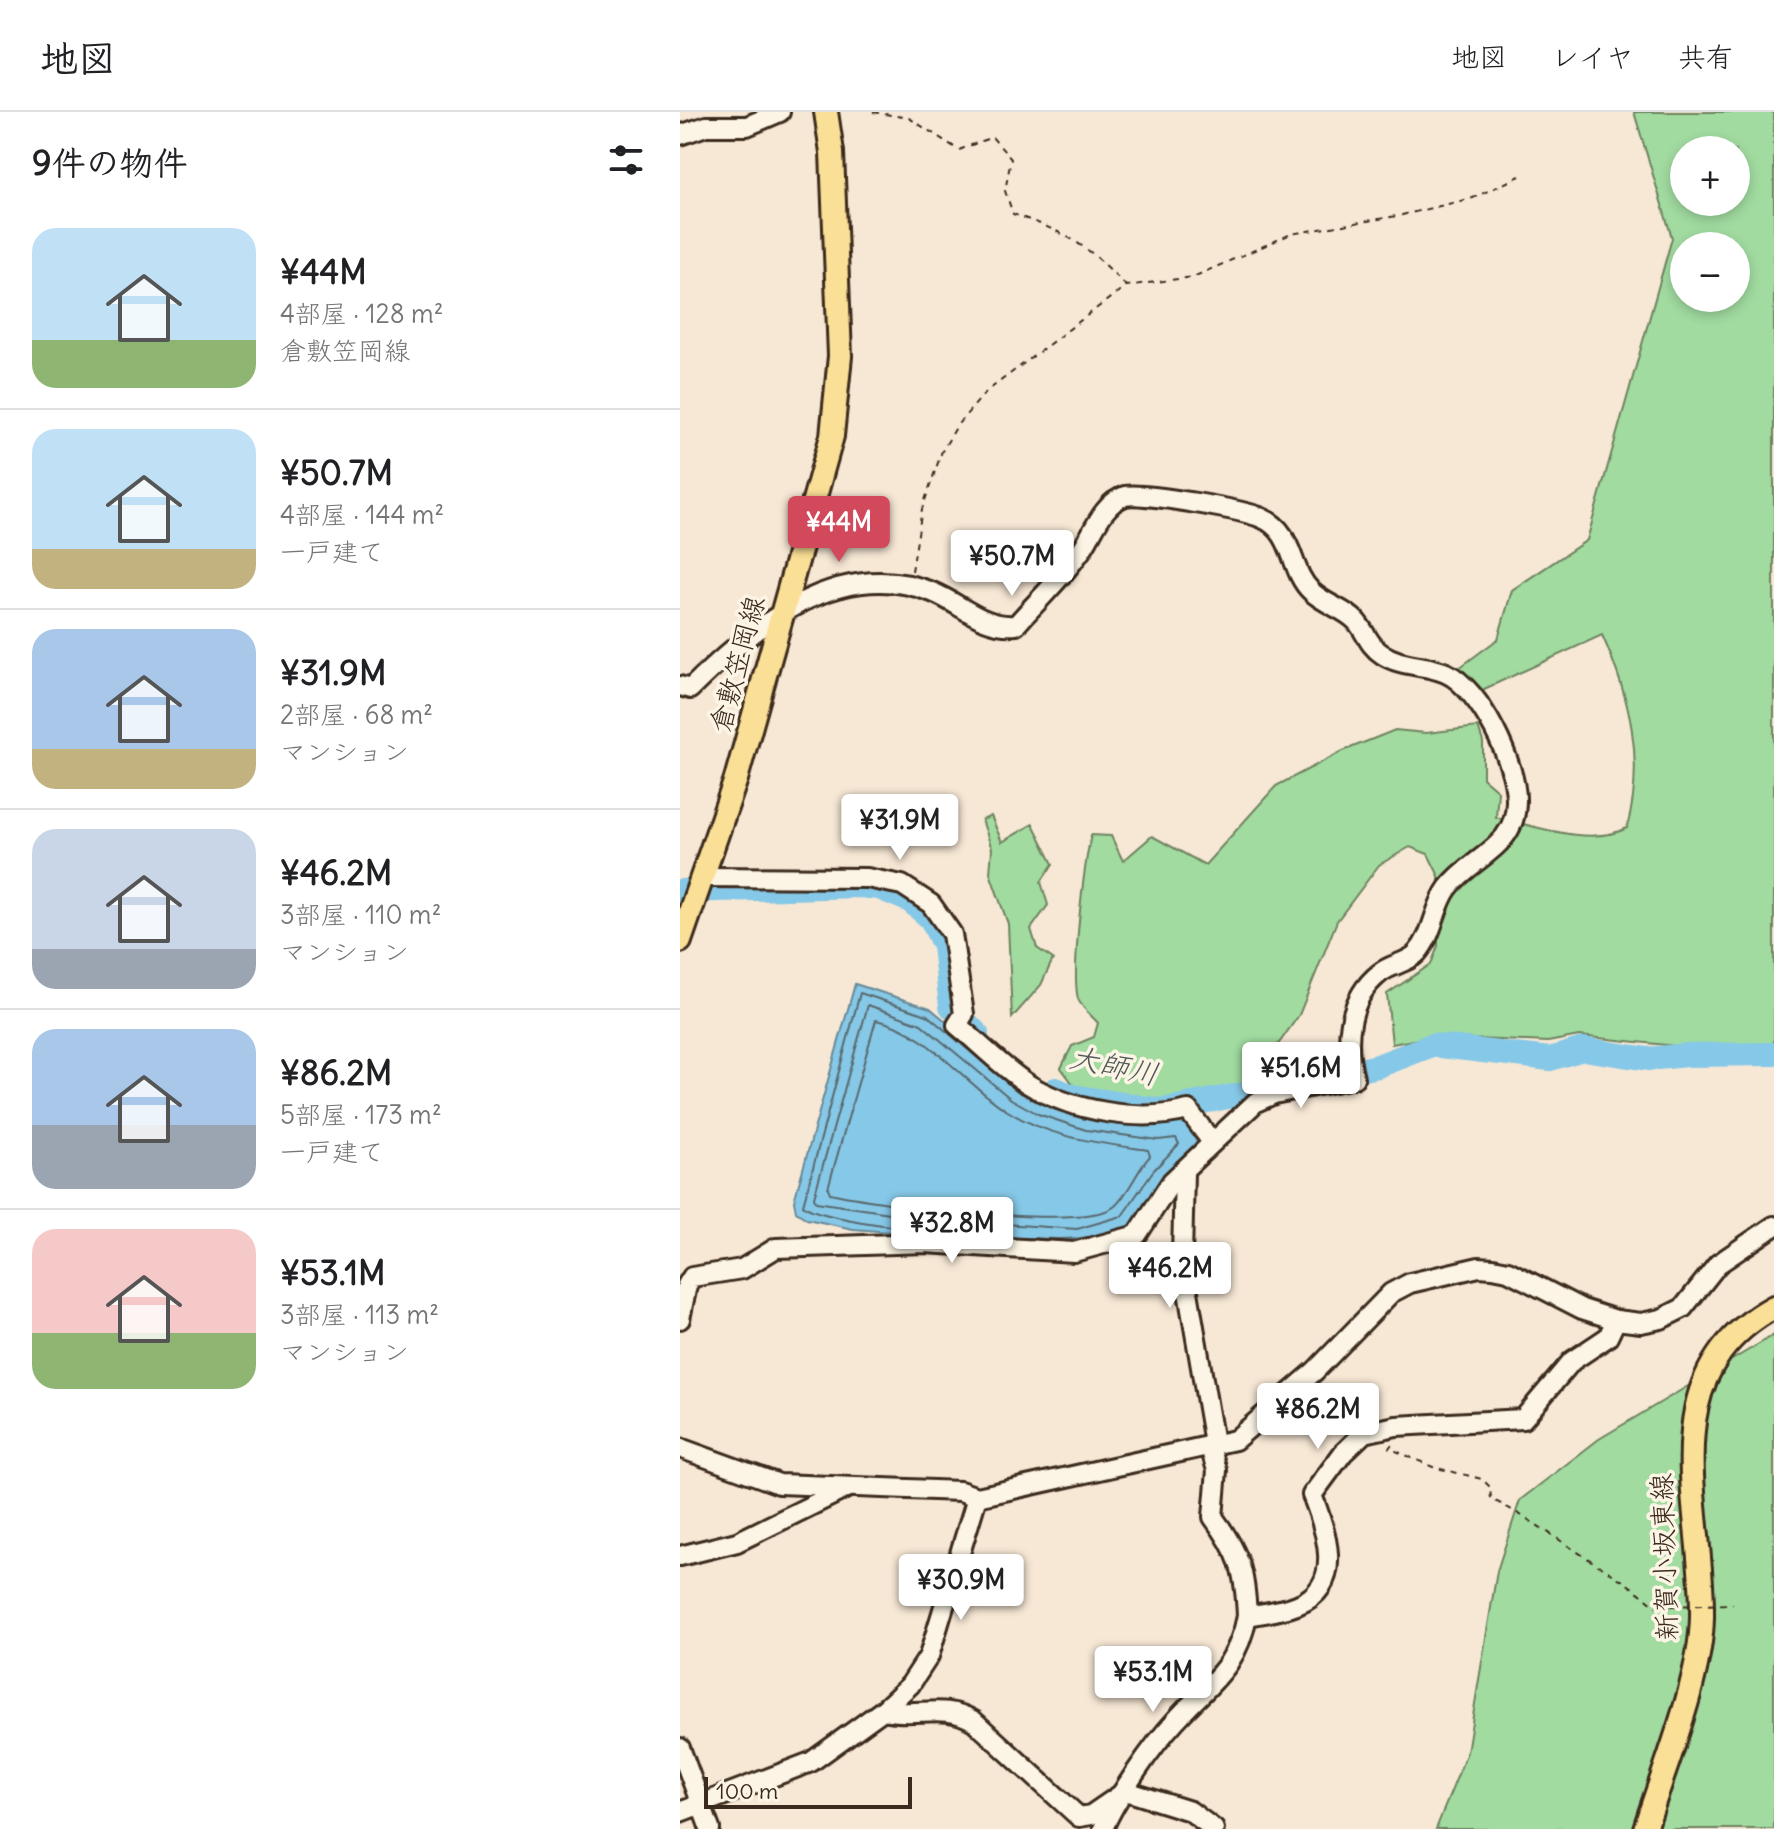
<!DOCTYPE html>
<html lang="ja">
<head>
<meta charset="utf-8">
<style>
	:root { --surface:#fff; --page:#f6f6f6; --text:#202124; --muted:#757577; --line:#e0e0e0; --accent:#d1495b }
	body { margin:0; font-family:Delius,"Klee One",sans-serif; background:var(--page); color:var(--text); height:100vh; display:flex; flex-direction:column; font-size:30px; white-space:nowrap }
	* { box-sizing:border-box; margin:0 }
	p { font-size:26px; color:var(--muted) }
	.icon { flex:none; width:44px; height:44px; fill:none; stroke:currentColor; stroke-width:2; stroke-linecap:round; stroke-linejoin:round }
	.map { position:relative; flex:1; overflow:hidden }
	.sheet { display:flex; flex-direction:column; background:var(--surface); width:680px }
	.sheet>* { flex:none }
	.buttons { position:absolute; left:990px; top:24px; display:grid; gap:16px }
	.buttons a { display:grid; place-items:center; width:80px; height:80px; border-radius:50%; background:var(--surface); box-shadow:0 4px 12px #0003; font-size:40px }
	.scale { position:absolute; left:24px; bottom:20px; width:208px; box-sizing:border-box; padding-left:8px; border:4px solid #3b2a1e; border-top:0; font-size:22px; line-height:28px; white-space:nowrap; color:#3b2a1e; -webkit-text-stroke:6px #fcf5e5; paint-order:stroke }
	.price { position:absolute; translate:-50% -68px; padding:0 18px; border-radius:8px; background:#fff; color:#222; font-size:26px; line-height:52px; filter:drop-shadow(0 2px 4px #0008) }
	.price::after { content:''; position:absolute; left:50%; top:48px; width:24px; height:18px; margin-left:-12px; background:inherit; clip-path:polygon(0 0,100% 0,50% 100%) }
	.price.active { background:var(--accent); color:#fff }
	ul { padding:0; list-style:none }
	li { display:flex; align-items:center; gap:24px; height:200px; padding:0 32px }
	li+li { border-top:2px solid var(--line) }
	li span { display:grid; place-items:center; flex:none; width:224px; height:160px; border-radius:24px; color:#555 }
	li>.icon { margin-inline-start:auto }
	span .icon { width:96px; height:96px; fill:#fffc; stroke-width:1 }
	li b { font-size:34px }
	h2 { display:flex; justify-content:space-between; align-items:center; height:96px; padding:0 32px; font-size:34px }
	header { display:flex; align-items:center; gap:48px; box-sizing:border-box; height:112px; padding:0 40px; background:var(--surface); border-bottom:2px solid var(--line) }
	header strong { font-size:38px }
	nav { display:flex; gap:44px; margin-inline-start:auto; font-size:28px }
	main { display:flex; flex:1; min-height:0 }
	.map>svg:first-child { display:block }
	.green { fill:#a1dba0; stroke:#6e825f; stroke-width:2; fill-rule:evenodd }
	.water { fill:#86c8e7; stroke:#688997; stroke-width:2 }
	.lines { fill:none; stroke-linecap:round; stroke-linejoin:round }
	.shore { stroke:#59696e; stroke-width:2 }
	.river { stroke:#86c8e7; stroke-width:24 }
	.minor-casing { stroke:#3b2a1e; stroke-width:24 }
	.major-casing { stroke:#3b2a1e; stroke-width:28 }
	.path { stroke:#3b2a1e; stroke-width:2; stroke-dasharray:6 6; stroke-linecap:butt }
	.minor { stroke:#fcf5e5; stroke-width:18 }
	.major { stroke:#fadf96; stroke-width:22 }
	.path-bridge { stroke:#3b2a1e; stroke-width:2; stroke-dasharray:6 6; stroke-linecap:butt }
	.labels { text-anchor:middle; stroke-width:7; stroke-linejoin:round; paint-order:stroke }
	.street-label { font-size:28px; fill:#3b2a1e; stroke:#fcf5e5 }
	.water-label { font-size:30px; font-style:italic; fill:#52595a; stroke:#fcf5e5 }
</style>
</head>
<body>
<header>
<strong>地図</strong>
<nav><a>地図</a><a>レイヤ</a><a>共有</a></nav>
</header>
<main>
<section class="sheet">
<h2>9件の物件<svg class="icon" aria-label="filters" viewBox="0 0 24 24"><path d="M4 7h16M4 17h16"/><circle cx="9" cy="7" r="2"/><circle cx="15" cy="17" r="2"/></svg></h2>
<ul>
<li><span style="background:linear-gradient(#bfe0f5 70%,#8fb573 0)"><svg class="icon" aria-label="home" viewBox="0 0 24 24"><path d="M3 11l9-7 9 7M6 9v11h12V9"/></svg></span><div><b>¥44M</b><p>4部屋 · 128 m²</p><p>倉敷笠岡線</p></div></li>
<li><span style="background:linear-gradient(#bfe0f5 75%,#c2b280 0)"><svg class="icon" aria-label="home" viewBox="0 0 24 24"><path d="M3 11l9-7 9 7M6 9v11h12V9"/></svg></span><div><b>¥50.7M</b><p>4部屋 · 144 m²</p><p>一戸建て</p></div></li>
<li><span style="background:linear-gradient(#a9c7e8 75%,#c2b280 0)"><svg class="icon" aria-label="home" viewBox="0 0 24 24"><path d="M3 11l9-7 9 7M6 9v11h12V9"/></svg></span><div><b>¥31.9M</b><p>2部屋 · 68 m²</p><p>マンション</p></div></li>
<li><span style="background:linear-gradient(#c9d6e8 75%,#9aa5b1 0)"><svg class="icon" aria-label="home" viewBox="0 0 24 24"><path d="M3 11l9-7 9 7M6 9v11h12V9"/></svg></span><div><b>¥46.2M</b><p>3部屋 · 110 m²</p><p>マンション</p></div></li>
<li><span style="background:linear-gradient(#a9c7e8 60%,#9aa5b1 0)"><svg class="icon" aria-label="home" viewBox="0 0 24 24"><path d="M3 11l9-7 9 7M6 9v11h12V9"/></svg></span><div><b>¥86.2M</b><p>5部屋 · 173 m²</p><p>一戸建て</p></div></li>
<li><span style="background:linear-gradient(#f6c9c9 65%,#8fb573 0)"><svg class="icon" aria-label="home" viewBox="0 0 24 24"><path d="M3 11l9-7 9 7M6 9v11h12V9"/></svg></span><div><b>¥53.1M</b><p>3部屋 · 113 m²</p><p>マンション</p></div></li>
</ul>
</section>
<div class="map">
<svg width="1094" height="1717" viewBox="0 0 1094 1717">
	<rect width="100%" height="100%" fill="#f7e8d5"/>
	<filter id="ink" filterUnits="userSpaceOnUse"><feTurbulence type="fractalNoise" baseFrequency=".0125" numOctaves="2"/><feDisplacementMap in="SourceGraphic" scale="16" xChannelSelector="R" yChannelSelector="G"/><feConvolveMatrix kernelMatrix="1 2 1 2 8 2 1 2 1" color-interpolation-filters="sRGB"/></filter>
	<g filter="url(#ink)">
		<g class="green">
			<path d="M954,0H1094V933L1006,935L899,924L868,930L749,925L712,932L707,882L751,852L758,834L759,764L748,742L730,735L699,753L657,809L619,903L571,971L483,991L399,980L381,956L392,934L414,925L418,911C412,904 401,895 398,887C391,859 404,754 411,723L431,724L443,749L472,724L525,753L596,674L663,639L715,618L746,621L798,615L803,630V666L818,679L816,705C854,714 911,735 947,716C965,648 950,585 922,523L802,578L779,556L818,527L832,478L907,428L992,126ZM1004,38H1056V90H1004ZM1004,134H1056V186H1004Z"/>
			<path d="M311,704L322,730L353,712L373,752L361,770L368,793L351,817L357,836L373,847L361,873L332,906L328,812L310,761L312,737L302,708Z"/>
			<path d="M1094,1223V1717H756L787,1640L817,1459L840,1388L919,1327Z"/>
		</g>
		<path class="water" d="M175,872L250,896L342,973L364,985L507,1006L527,1028L454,1119L400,1135L173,1117L127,1107L116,1100L114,1089Z"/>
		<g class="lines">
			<g class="shore">
				<path d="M188,893L241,912L331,987L358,1002L406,1018L478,1028L496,1026L499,1032L473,1059L442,1104L397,1117L250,1107L136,1090L134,1085Z"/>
				<path d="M196,908C249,919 282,970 326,998C369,1026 418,1031 468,1038L470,1044C457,1058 449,1081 435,1094C405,1120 194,1091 150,1081L148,1076Z"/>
				<path d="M376,998L337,979L247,903L180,881L123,1093C144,1114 374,1133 408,1125"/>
			</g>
			<g class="river">
				<path d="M0,779L179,774L199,776L230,789L251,807L264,834L271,894L297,922"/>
				<path d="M650,965L698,954L752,933L870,947L903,937L968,947L1007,943L1094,942"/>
				<path d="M376,977L392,984L481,998L610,973"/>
			</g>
			<defs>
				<g id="minor">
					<path d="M0,23L26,14H67L100,0"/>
					<path d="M0,574L10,577C73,515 158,443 252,480C282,492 302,516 336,513C357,489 382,466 400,440C413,423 421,392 445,384C461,380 564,398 582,406C615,420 609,458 631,479C644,492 665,497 676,509C686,520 689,534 702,542C721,555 746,552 766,561C800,576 837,653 836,689C836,737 792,744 768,776C754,795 754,822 737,841C728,851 711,852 700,861C668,886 664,929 674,966L594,982L576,990L492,1069L457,1123L394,1140L245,1131L96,1136L62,1157L12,1165L7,1173L0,1207"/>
					<path d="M24,765L187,766L222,773L251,792L272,822L284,902L277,913C300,932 323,956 348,972C391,999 460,1011 508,998L532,1030"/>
					<path d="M504,1060L502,1145L534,1331"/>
					<path d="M529,1332L537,1358L533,1405C560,1441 565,1460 567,1504C583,1501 602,1499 617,1493C666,1474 646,1418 632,1383L663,1341L684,1321L716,1314L843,1307L892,1249L928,1225L936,1208"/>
					<path d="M0,1336L99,1372L280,1379L297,1385L555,1328L635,1259L711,1181L730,1171L799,1155L813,1156L828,1159L902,1197L936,1208L961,1211L981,1207L1003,1196L1038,1152L1094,1114"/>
					<path d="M0,1444L57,1430L167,1376"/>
					<path d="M203,1598C238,1606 263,1590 294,1609L399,1705L411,1703L446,1679L510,1699L534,1717"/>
					<path d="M0,1636L30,1717"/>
					<path d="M0,1700L131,1650L203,1598L230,1573L249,1544L297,1385"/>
					<path d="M423,1717C435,1687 473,1633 495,1609C529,1571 557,1557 567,1504"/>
				</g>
				<g id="major">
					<path d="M0,829L56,667L152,324L160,244L152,40L146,0"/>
					<path d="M965,1717C984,1656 1021,1568 1022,1505C1024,1395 969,1263 1094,1195"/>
				</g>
			</defs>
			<use href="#minor" class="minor-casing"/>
			<use href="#major" class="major-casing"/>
			<g class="path">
				<path d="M193,0L229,6L279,38L312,25L331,47L325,79L333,102C387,121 407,132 446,174"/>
				<path d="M232,459L242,397L262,339L278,312L306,280L446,174L513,165L611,122L722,103L793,86L840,64"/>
				<path d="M712,1332L709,1336L753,1355L802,1367L810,1375L811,1387C840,1401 863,1417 890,1435C920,1455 949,1470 976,1495L992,1494"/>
			</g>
			<use href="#minor" class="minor"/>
			<use href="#major" class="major"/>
			<path class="path-bridge" d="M992,1494L1053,1492"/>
		</g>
	</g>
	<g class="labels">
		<g class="street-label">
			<text transform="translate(57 552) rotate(-75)" y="10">倉敷笠岡線</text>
			<text transform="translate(984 1445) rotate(-92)" y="10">新賀小坂東線</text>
		</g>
		<g class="water-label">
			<text transform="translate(434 954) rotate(12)" y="10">大師川</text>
		</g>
	</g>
</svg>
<div class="buttons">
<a>+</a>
<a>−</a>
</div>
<div class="scale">100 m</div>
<b class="price active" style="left:159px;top:452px">¥44M</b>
<b class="price" style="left:332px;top:486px">¥50.7M</b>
<b class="price" style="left:220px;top:750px">¥31.9M</b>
<b class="price" style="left:621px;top:998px">¥51.6M</b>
<b class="price" style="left:272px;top:1153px">¥32.8M</b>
<b class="price" style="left:490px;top:1198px">¥46.2M</b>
<b class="price" style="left:638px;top:1339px">¥86.2M</b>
<b class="price" style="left:281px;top:1510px">¥30.9M</b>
<b class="price" style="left:473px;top:1602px">¥53.1M</b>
</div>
</main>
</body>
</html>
